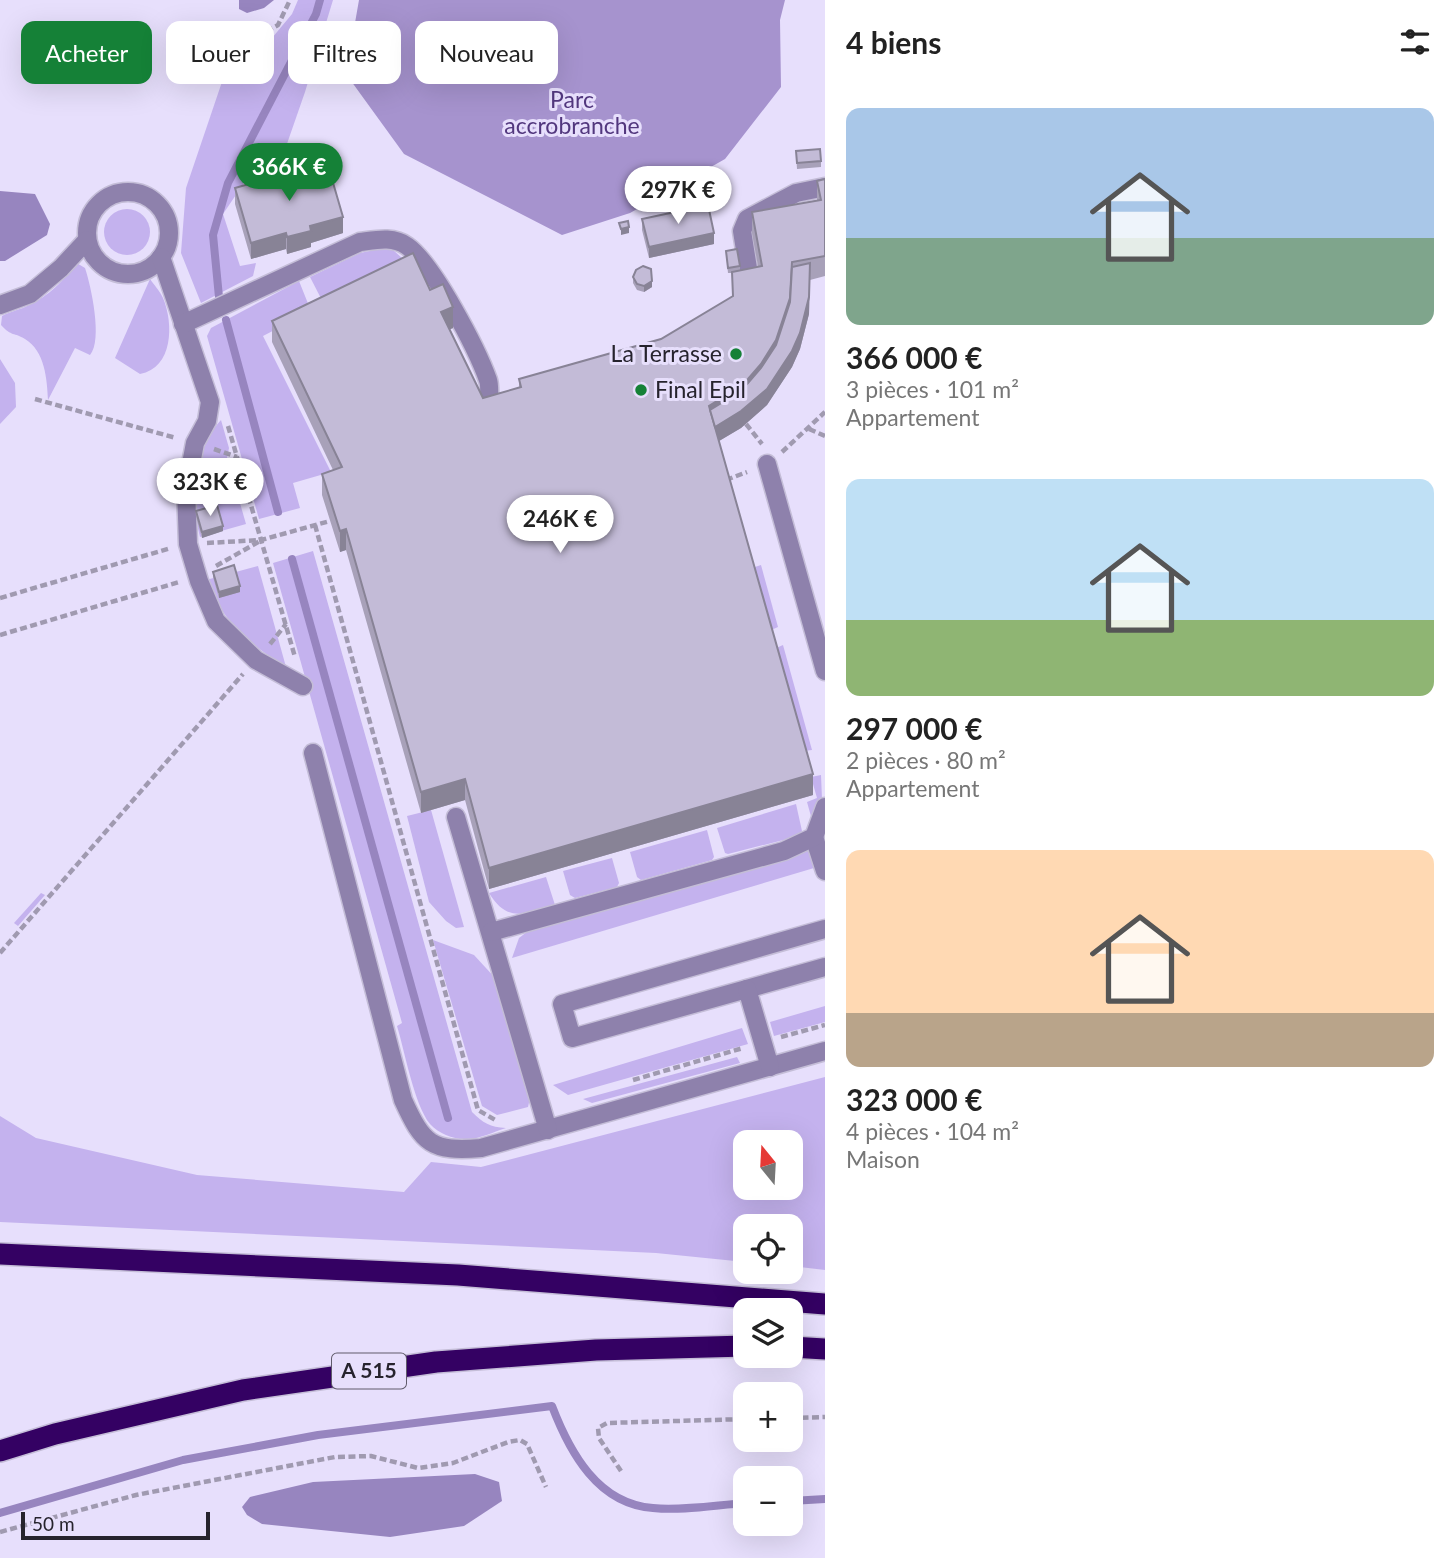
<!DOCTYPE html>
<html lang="fr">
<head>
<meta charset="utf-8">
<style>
	:root { --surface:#fff; --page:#f2f2f2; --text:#222; --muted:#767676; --accent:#158137 }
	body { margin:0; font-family:Lato,sans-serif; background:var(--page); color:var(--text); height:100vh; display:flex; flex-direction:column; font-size:26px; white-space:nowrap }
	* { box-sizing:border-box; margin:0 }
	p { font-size:23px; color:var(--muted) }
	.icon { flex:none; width:38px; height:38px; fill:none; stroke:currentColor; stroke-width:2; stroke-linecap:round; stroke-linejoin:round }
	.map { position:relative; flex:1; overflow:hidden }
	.side { display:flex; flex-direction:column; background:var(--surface); width:630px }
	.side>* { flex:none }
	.top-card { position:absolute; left:21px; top:21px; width:665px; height:63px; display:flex; gap:14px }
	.needle { width:46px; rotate:342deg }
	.controls { position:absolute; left:733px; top:1130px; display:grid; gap:14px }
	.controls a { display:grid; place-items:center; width:70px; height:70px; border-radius:14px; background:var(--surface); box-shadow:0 7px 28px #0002; font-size:35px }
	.scale { position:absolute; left:21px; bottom:18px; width:189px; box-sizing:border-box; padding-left:7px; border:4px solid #26232d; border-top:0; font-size:19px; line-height:24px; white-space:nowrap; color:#26232d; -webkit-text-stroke:5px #e7dffc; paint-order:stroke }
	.price { position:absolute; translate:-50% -60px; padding:0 16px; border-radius:24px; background:#fff; color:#222; font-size:23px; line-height:46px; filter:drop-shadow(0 2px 4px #0008) }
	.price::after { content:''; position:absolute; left:50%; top:42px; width:21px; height:16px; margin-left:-10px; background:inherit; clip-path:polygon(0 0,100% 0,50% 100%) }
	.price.on { background:var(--accent); color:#fff }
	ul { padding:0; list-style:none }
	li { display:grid; align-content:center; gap:14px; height:371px; padding:0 21px }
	li span { display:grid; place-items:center; height:217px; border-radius:14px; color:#555 }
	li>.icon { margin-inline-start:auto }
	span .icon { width:126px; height:126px; fill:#fffc; stroke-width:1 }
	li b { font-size:30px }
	h2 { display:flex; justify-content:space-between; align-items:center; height:84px; padding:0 21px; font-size:30px }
	.chip { padding:0 24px; border-radius:14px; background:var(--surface); box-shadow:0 7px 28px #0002; font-size:24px; line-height:63px }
	.chip.on { background:var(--accent); color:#fff }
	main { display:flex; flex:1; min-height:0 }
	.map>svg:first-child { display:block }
	.green { fill:#c4b2ee; fill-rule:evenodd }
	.forest { fill:#a693ce }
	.water { fill:#9785bf }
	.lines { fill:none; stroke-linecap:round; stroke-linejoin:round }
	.stream { stroke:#9785bf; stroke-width:8 }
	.minor-casing { stroke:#c4bdd7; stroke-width:21 }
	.highway-casing { stroke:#c4bdd7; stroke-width:24 }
	.path { stroke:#a09ab0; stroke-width:4.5; stroke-dasharray:7 3.5; stroke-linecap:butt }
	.minor { stroke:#8e81ac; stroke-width:18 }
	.highway { stroke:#340163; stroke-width:21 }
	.wall { fill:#a8a1b9 }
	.shaded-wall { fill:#888396 }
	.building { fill:#c3bbd7; stroke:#888396; stroke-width:2 }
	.poi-dot { fill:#158137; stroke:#e7dffc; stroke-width:2.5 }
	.labels { text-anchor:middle; stroke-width:6; stroke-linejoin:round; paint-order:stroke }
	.shield { fill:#e7dffc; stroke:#605b6b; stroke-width:2 }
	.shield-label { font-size:21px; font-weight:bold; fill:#26232d }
	.park-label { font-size:23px; fill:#52377e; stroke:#e7dffc }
	.poi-label { font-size:23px; fill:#26232d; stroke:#e7dffc; text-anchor:end }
</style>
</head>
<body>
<main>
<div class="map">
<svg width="825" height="1558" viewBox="0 0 825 1558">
	<rect width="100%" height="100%" fill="#e7dffc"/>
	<g class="green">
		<path d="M298,0H333L305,92L281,161L246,180L223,214L240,266L256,263L253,276L201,303L181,253L186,188L226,70L262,50L292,14Z"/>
		<circle cx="127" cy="232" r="23"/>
		<path d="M379,249H392L403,259L328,312L310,277L360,253Z"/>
		<path d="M75,262L85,268C91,286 103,340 90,355L75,348L48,400C47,379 45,351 25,339C14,332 12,337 1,325L2,316C11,311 20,310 29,305C47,297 66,280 75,262Z"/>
		<path d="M150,279C154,285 160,291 163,298C174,324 173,368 140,374L115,358Z"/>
		<path d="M299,281L311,311L263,336L331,472L293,483L300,508L259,519L207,336L211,328Z"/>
		<path d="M0,359L15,383L16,407L0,424Z"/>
		<path d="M221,420L229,448L227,458L246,524L200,537C190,498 192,451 221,420Z"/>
		<path d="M313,551L472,1112C483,1123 490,1127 506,1128C493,1132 478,1140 464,1139C453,1139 438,1133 430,1124C414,1104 405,1052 397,1026L402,1023L273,563Z"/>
		<path d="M761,565L778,627L769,631L752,568Z"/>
		<path d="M258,566L286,667C250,645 222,621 206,580Z"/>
		<path d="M783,645L812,750L803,751L774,649Z"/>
		<path d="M821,775L822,799L812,820L807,802L817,798L811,777Z"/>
		<path d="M796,804L802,831L799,836L728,854L725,853L717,828Z"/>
		<path d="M431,810L464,927L456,928L446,921L429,902L407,816Z"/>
		<path d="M707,830L714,857L712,860L641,880L637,877L630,852Z"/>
		<path d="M813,847L817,858L814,868L512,958L519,938L532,928Z"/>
		<path d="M612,858L619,883L617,887L575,898L570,895L563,871Z"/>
		<path d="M546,877L555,905C525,913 508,924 489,893Z"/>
		<path d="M41,893L45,895L18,926L14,923Z"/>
		<path d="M433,940L474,955L497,980L530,1098L528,1107L497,1115L482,1106Z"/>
		<path d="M825,1006V1022L774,1036L770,1022Z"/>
		<path d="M742,1028L748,1044L568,1095L553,1085Z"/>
		<path d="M737,1057L740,1063L592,1103L583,1099Z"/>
		<path d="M825,1077V1270L791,1266V1227H746L745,1262L656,1253L0,1222V1116L36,1138L197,1175L404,1192L431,1162L481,1167ZM746,1143H791V1188H746Z"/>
	</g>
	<path class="forest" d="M359,0H785L780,20L781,87L725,159L630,213L562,235L404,154L346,74Z"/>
	<g class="water">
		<path d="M239,0H274L264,8L247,13L239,9Z"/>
		<path d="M0,191L35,194L50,224L47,235L5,261H0Z"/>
		<path d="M475,1474L499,1482L502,1501L464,1526L390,1537L262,1524L247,1515L242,1507L250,1497L313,1482Z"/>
	</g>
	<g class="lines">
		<g class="stream">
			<path d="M219,297L213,235L228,183L316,14L320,0"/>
			<path d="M226,320L278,512"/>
			<path d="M292,559L448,1118"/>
			<path d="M791,1501L825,1499"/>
			<path d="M0,1513L183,1460L318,1435L552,1406C570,1453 598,1504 653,1508C682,1511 716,1505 746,1503"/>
		</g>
		<defs>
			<g id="minor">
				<circle cx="128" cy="233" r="41"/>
				<path d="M161,257L210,402L207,421L195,443L186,490L188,544L199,581L216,621L256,660L303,686"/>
				<path d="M750,281L742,231L747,219L796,193L825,187"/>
				<path d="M0,305L30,294L61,268L87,240"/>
				<path d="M183,324L360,242C376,240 393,236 407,246C433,264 477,349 488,380C490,386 489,395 489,401L484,406"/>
				<path d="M767,464L825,671"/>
				<path d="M313,753L403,1100C423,1144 431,1152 481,1148L825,1051"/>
				<path d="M456,817L548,1130"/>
				<path d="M814,837L825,871"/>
				<path d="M825,929L562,1004L572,1038L825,967"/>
				<path d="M491,932L784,851L814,837L825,807"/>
				<path d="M747,989L770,1067"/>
			</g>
			<g id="highway">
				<path d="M0,1254L458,1275L825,1304"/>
				<path d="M791,1347L825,1349"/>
				<path d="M0,1451L55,1434L243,1390L436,1362L596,1350L746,1346"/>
			</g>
		</defs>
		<use href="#minor" class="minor-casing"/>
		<use href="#highway" class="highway-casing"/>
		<g class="path">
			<path d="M190,64L218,59L278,25L290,0"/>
			<path d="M35,399L176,438"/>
			<path d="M746,424L762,444"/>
			<path d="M228,426L295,657"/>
			<path d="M809,429L825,436"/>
			<path d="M214,449L237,457"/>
			<path d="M782,452L825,412"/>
			<path d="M726,480L747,472"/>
			<path d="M315,525L478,1110L497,1121"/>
			<path d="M207,543L261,540L330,521"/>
			<path d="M216,566L260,541"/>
			<path d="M0,598L171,548"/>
			<path d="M0,635L179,582"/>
			<path d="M270,644L286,624"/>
			<path d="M0,953L243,674"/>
			<path d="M781,1037L825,1025"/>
			<path d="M633,1080L743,1048"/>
			<path d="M791,1418L825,1417"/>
			<path d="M621,1471L599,1438L598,1428L607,1423L746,1419"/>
			<path d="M0,1532L136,1495L335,1457L371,1456L418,1468L453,1463L508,1442L520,1440L527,1444L546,1487"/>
		</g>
		<use href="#minor" class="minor"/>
		<use href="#highway" class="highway"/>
	</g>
	<g class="wall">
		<path d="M796,151L821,161V167L797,169Z"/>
		<path d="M825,179V276L810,280L809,314L800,349L792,367L767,405L741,428L719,441L813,795L489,889L465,800L421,813L346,550L340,552L322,495V474L333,470L272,342V321L430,290L453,328L450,329L483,398L519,388V379L661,339L732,297V273H728L726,251L740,266V271L758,266L752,233V212L817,200V181Z"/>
		<path d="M235,188L343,233L311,243V247L287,254L286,249L251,259L235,204Z"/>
		<path d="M642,219L714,244L649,258L642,230Z"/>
		<path d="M633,277L652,287L644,292L637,290L633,283Z"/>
		<path d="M196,511L223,531L202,538L196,517Z"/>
		<path d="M213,572L240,592L219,598L213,577Z"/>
	</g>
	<g class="shaded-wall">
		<path d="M343,217V233L311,243V247L287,254V237L310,226Z"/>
		<path d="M629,227V233L621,235V229Z"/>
		<path d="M286,233V249L251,259V243Z"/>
		<path d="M714,233V244L649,258V247Z"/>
		<path d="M810,263L809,314L800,349L792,367L767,405L741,428L714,444V428L767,389Z"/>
		<path d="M652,281V287L644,292V286Z"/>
		<path d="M790,298V319L776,361L709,427V406Z"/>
		<path d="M453,307V328L441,333V312Z"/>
		<path d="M223,526V531L202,538V532Z"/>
		<path d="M346,529V550L340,552V531Z"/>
		<path d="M240,586V592L219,598V592Z"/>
		<path d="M813,774V795L489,889V868Z"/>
		<path d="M465,779V800L421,813V792Z"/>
	</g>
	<g class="building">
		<path d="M820,149L821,161L797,163L796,151Z"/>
		<path d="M327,162L343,217L310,226L311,231L287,237L286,233L251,243L235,188Z"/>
		<path d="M825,179V256L792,262L790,298L776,340L761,364L748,379L736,389L709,406L813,774L489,868L465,779L421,792L346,529L340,531L322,474L342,467L272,321L413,253L430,290L443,284L453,307L441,312L483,398L521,387L519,379L661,339L733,296L732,272L762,266L752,212L821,200L817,181Z"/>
		<path d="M708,205L714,233L649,247L642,219Z"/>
		<path d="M628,221L629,227L621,229L619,223Z"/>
		<path d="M737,249L740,266L728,268L726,251Z"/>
		<path d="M810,263L809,297L800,333L792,351L767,389L741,411L715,427L710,410L736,394L748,383L761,368L776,345L790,302L792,267Z"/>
		<path d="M643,266L651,269L652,281L644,286L637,284L633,277L636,270Z"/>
		<path d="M217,505L223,526L202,532L196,511Z"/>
		<path d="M234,565L240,586L219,592L213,572Z"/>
	</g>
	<g class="poi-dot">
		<circle cx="736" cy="354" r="7"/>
		<circle cx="641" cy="390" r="7"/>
	</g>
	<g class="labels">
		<rect class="shield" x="332" y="1353.5" width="74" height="35" rx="5"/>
		<g class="shield-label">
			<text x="369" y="1378">A 515</text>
		</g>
		<g class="park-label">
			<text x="572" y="108">Parc<tspan x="572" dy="26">accrobranche</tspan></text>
		</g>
		<g class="poi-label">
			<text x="722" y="362">La Terrasse</text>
			<text x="655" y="398" text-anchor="start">Final Epil</text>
		</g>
	</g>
</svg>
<div class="controls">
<a><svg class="needle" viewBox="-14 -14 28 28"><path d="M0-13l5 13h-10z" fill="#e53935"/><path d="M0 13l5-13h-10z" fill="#767676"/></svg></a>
<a><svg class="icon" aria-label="locate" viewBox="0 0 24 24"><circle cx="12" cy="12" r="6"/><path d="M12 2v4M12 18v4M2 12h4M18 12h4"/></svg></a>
<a><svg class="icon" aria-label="layers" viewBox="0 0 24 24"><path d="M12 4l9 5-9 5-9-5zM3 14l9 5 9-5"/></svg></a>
<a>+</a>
<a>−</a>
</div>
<div class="scale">50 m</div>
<b class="price on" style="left:289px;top:203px">366K €</b>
<b class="price" style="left:678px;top:226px">297K €</b>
<b class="price" style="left:210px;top:518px">323K €</b>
<b class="price" style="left:560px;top:555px">246K €</b>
<div class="top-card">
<a class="chip on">Acheter</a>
<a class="chip">Louer</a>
<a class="chip">Filtres</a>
<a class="chip">Nouveau</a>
</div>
</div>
<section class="side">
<h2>4 biens<svg class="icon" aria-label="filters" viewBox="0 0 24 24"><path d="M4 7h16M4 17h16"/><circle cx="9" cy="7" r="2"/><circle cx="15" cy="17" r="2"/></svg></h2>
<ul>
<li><span style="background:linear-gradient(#a9c7e8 60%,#7fa58c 0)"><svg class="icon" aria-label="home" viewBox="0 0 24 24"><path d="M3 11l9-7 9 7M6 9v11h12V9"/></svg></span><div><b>366 000 €</b><p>3 pièces · 101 m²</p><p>Appartement</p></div></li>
<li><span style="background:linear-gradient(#bfe0f5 65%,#8fb573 0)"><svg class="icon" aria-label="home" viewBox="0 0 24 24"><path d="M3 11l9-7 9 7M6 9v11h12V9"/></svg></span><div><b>297 000 €</b><p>2 pièces · 80 m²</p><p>Appartement</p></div></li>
<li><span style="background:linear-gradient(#ffd9b3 75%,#b9a48a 0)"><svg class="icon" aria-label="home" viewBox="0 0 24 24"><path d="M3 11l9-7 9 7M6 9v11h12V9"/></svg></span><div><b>323 000 €</b><p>4 pièces · 104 m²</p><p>Maison</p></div></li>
</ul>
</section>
</main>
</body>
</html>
